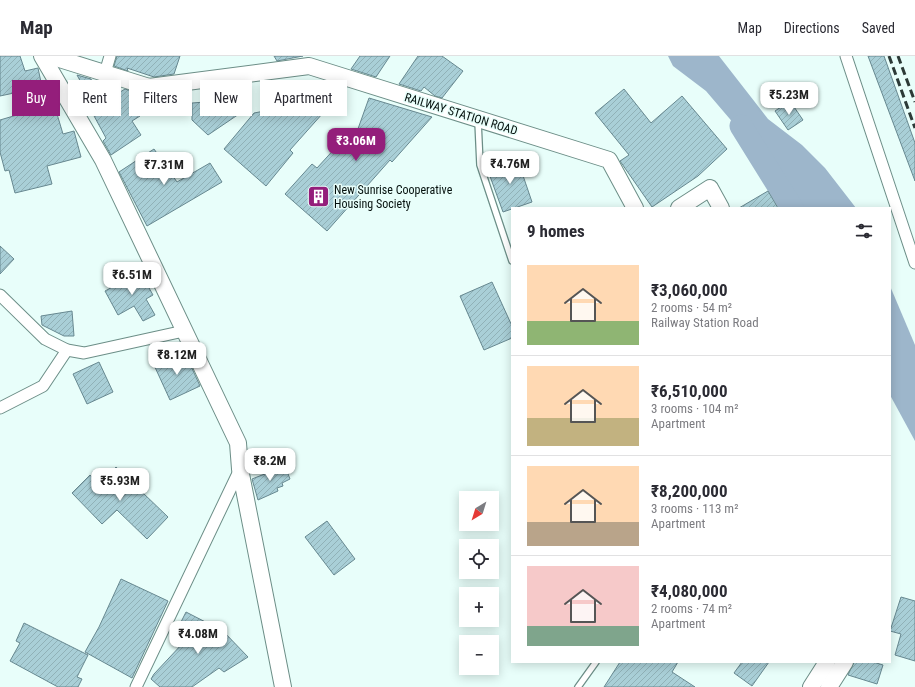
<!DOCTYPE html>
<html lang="en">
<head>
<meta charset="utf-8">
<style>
	:root { --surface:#fff; --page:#f2f2f3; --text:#2b2b33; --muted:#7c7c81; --line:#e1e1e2; --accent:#941e7b }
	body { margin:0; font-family:"Roboto Condensed",sans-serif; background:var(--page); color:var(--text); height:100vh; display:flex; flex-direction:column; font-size:15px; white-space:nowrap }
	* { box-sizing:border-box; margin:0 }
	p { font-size:13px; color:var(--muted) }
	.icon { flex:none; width:22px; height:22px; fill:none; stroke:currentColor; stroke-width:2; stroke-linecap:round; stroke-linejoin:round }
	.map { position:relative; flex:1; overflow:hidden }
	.side { position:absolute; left:511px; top:151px; width:380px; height:456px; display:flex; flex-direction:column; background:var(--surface); border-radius:0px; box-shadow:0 2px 10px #0003 }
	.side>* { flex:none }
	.top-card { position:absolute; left:12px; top:24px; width:380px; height:36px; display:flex; gap:8px }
	.needle { width:26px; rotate:218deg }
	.controls { position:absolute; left:459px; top:435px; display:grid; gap:8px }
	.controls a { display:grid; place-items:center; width:40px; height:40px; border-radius:0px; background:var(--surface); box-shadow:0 2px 10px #0003; font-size:20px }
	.price { position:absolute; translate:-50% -34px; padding:0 9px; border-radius:8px; background:#fff; color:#222; font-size:13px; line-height:26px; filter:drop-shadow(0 1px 2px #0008) }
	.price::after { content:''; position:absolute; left:50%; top:24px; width:12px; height:9px; margin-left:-6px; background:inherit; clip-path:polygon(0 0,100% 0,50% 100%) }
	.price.on { background:var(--accent); color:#fff }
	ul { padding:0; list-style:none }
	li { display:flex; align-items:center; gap:12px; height:100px; padding:0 16px }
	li+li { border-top:1px solid var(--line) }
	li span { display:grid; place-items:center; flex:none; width:112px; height:80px; border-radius:0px; color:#555 }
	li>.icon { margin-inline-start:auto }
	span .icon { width:48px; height:48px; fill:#fffc; stroke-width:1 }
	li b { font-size:17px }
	h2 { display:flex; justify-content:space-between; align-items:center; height:48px; padding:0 16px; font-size:17px }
	.chip { padding:0 14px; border-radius:0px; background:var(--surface); box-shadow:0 2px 10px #0003; font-size:14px; line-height:36px }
	.chip.on { background:var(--accent); color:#fff }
	header { display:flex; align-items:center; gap:24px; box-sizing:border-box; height:56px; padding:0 20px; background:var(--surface); border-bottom:1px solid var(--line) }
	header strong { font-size:19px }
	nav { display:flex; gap:22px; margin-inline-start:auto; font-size:14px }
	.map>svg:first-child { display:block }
	.water { fill:#9db6cb }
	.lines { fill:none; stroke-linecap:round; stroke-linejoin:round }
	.river { stroke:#9db6cb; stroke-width:23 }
	.building { fill:url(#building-hatch); stroke:#678890 }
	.lane-casing { stroke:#6c8e87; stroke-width:8 }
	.street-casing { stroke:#6c8e87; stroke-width:13 }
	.secondary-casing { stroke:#6c8e87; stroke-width:18 }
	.lane { stroke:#fff; stroke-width:5.5 }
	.street { stroke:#fff; stroke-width:11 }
	.secondary { stroke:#fff; stroke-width:16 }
	.rail { stroke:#2c3a37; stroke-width:3; stroke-dasharray:8 4; stroke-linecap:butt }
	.labels { text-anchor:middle; stroke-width:3; stroke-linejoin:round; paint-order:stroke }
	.street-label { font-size:12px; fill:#030f0c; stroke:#e8fefa }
	.poi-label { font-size:12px; fill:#030f0c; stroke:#e8fefa; text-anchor:start }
</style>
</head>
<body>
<header>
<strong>Map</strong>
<nav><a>Map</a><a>Directions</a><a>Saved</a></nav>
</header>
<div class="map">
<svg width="915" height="631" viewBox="0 0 915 631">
	<defs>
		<pattern id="building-hatch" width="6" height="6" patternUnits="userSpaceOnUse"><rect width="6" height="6" fill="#a9cfd7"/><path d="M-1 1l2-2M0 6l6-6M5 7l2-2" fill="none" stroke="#90b1b7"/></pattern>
	</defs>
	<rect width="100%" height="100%" fill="#e8fefa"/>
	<g class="water">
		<path d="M668,0H719L768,63L802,89L825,112L856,152H803L798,143L706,35L673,10Z"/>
		<path d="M890,230L915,289V385L890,339Z"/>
	</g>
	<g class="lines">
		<path class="river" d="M741,70L792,152"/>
	</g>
	<g class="building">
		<path d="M0,0H20L25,15L38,12L42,31L0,40Z"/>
		<path d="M117,0H180L174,18L154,21L127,12L128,15L114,10Z"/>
		<path d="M274,0H303L277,5Z"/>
		<path d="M360,0H390L376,21L351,13Z"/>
		<path d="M418,0H442L463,15L442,42L435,40L424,31L421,35L399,28Z"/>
		<path d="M868,0H884L915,87V125Z"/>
		<path d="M77,19L91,23L92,25H99L109,43L125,33L143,39L148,47L143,49L145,52L138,56L140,60L132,65L141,79L111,99L103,85L106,82L80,34L84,32Z"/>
		<path d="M624,33L651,67L682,40L727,93L698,120L652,151L620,105L629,99L595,57Z"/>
		<path d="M369,42L432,61L392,106L390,104L327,175L285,138L312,108L317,112L348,78L354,84Z"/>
		<path d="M245,43L242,56L208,79L192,64V47Z"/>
		<path d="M790,45L803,64L788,74L775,55Z"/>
		<path d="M307,47L323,57L290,94L293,97L266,130L224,93L254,57Z"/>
		<path d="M54,48L63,78L74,75L81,101L47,110L52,128L15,137L9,114L5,115L0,96V64Z"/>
		<path d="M154,93L177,126L210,107L222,126L147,170L119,116Z"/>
		<path d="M517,102L532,146L503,156L487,112Z"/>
		<path d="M768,135L778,152H739Z"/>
		<path d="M0,190L14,203L0,218Z"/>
		<path d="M140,216L153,239L146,243L155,259L143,265L134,250L118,259L105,235Z"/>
		<path d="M492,226L512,270V282L484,294L460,240Z"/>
		<path d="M72,255L74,280H64L42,269L41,260Z"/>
		<path d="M184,295L200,330L170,344L154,309Z"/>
		<path d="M99,306L113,336L87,348L73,318Z"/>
		<path d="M285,410L290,423L282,427L283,430L277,432L278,435L258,444L252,423Z"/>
		<path d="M116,411L168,461L147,483L117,454L102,468L72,437L90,419L99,429Z"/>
		<path d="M327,465L355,503L334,519L305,481Z"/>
		<path d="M121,523L168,545L132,622L85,596L99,571Z"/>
		<path d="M901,541L915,545V605L895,599L901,578L890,575Z"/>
		<path d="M186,556L223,575L248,601L224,616L219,612L192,631H160L151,623L154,618L183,587L173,582Z"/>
		<path d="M24,567L88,599L77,621L82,623L78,631H58L10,605L20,587L16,585Z"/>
		<path d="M620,606H678L672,616L695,631H604Z"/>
		<path d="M742,606H769L752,630L734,617Z"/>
		<path d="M854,606H873L883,609L877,628L848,619Z"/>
	</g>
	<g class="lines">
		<defs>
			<g id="lane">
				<path d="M478,65L480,109L512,205"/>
				<path d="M578,631L596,606"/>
			</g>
			<g id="street">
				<path d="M846,0L915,207"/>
				<path d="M105,17L110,0"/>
				<path d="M0,239L45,283L67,294L84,297L184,275"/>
				<path d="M0,352L43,330L67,294"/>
				<path d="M136,631L240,413"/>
			</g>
			<g id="secondary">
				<path d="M42,0L103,104L238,387L240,413L283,631"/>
				<path d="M50,0L149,31L309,10L609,104L635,152"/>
				<path d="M679,152L710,132L721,152"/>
				<path d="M811,631L827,606"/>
				<path d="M829,631L845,606"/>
			</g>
		</defs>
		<use href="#lane" class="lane-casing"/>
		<use href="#street" class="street-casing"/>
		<use href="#secondary" class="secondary-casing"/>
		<use href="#lane" class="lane"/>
		<use href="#street" class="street"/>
		<use href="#secondary" class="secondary"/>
		<g class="rail">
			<path d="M889,0L915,72"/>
			<path d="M898,0L915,46"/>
		</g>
	</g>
	<defs>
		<symbol id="building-square" viewBox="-11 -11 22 22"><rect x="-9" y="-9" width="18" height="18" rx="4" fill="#941e7b" stroke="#e8fefa"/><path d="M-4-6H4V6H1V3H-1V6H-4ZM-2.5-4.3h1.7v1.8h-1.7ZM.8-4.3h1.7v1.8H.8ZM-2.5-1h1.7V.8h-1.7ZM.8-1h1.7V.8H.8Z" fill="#fff"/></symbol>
	</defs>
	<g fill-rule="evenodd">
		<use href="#building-square" x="306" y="128" width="25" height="25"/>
	</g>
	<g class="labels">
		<g class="street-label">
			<text transform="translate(461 58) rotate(17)" y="4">RAILWAY STATION ROAD</text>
		</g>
		<g class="poi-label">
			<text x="334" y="138">New Sunrise Cooperative<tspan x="334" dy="14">Housing Society</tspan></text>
		</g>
	</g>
</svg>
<div class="controls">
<a><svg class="needle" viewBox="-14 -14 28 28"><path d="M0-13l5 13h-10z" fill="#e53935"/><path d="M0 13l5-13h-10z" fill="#7c7c81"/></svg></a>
<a><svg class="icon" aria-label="locate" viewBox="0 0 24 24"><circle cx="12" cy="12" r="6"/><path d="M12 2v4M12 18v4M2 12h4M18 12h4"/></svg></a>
<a>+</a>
<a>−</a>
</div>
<b class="price" style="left:789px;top:60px">₹5.23M</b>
<b class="price on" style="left:356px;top:106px">₹3.06M</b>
<b class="price" style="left:510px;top:129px">₹4.76M</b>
<b class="price" style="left:164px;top:130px">₹7.31M</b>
<b class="price" style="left:132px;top:240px">₹6.51M</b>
<b class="price" style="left:177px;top:320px">₹8.12M</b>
<b class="price" style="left:270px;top:426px">₹8.2M</b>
<b class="price" style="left:120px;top:446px">₹5.93M</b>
<b class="price" style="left:198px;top:599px">₹4.08M</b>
<div class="top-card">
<a class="chip on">Buy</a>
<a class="chip">Rent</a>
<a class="chip">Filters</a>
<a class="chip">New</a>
<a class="chip">Apartment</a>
</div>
<section class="side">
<h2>9 homes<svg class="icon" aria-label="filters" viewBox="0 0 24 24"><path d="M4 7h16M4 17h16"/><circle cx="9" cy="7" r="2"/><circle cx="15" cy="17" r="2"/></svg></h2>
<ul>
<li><span style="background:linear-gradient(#ffd9b3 70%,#8fb573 0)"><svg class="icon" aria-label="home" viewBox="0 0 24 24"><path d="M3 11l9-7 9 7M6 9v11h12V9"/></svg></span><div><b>₹3,060,000</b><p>2 rooms · 54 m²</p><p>Railway Station Road</p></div></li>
<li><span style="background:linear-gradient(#ffd9b3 65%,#c2b280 0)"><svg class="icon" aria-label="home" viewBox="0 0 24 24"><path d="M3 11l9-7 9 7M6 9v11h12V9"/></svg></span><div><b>₹6,510,000</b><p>3 rooms · 104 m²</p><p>Apartment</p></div></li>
<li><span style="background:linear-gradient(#ffd9b3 70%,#b9a48a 0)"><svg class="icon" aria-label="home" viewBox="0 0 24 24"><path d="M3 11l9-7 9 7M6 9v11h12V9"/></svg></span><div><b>₹8,200,000</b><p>3 rooms · 113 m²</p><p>Apartment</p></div></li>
<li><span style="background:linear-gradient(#f6c9c9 75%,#7fa58c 0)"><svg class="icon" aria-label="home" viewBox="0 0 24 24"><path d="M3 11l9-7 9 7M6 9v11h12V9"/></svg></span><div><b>₹4,080,000</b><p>2 rooms · 74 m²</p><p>Apartment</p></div></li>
</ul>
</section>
</div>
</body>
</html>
